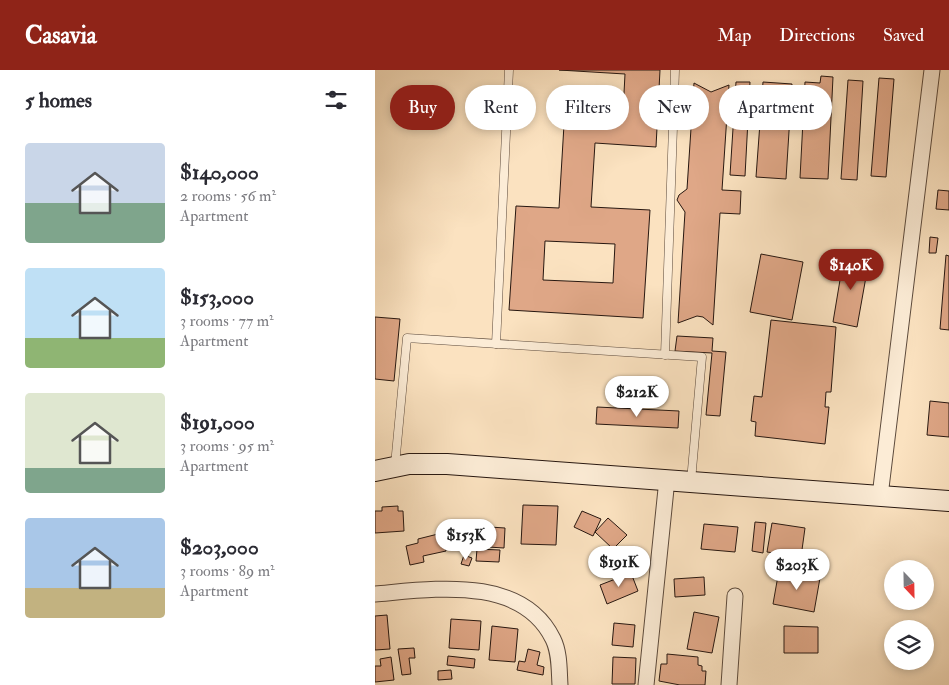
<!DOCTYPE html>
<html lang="en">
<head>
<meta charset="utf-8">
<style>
	:root { --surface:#fff; --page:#f7f7f7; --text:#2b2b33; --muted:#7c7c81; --accent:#8f2418 }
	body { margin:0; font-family:"IM FELL Double Pica",serif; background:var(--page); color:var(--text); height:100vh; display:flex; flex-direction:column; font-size:19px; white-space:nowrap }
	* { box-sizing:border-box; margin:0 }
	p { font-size:16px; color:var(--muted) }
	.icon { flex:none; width:28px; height:28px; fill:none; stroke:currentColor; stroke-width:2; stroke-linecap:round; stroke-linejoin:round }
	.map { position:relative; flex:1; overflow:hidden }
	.sheet { display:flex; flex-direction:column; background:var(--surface); width:375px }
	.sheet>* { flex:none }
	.top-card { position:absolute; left:15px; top:15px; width:475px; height:45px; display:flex; gap:10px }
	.needle { width:32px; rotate:158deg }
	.buttons { position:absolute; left:509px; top:490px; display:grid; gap:10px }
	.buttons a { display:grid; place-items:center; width:50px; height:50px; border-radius:50%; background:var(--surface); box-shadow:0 2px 8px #0003; font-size:25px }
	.price { position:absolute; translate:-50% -42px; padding:0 11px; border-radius:18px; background:#fff; color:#222; font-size:16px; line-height:32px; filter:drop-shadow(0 1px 2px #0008) }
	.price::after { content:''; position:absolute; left:50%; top:30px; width:15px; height:11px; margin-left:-8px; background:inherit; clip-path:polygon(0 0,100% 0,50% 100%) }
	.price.selected { background:var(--accent); color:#fff }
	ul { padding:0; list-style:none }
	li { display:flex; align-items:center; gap:15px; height:125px; padding:0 25px }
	li span { display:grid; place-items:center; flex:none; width:140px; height:100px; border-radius:5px; color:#555 }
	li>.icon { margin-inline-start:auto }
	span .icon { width:60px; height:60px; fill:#fffc; stroke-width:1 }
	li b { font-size:21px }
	h2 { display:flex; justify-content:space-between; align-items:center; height:60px; padding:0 25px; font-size:21px }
	.tag { padding:0 18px; border-radius:22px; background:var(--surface); box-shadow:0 2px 8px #0003; font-size:18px; line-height:45px }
	.tag.selected { background:var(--accent); color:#fff }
	header { display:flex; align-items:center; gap:30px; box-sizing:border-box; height:70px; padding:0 25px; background:var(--accent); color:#fff }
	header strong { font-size:24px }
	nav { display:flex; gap:28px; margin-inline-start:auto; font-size:18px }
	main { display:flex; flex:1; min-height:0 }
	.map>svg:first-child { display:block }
	.building { fill:#dfa787; stroke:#271710; fill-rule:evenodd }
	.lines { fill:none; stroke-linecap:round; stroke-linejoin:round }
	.lane-casing { stroke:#5c4a3c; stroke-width:9 }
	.street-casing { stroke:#5c4a3c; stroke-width:17 }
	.secondary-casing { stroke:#271710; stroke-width:22 }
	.lane { stroke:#fcecd6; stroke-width:8 }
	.street { stroke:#fcecd6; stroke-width:15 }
	.secondary { stroke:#fcecd6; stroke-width:20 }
</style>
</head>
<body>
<header>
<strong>Casavia</strong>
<nav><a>Map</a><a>Directions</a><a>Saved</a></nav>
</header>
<main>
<section class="sheet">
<h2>5 homes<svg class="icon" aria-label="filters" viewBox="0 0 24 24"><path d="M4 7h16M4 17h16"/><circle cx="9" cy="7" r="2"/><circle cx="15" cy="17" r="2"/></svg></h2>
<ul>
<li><span style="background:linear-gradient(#c9d6e8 60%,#7fa58c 0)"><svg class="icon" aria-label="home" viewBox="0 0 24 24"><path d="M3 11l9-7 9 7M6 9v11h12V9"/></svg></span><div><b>$140,000</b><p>2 rooms · 56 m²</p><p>Apartment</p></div></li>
<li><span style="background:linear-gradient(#bfe0f5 70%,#8fb573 0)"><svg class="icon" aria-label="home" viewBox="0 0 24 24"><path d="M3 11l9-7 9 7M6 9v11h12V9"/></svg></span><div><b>$153,000</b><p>3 rooms · 77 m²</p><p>Apartment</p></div></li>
<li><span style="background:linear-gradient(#dfe7d0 75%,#7fa58c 0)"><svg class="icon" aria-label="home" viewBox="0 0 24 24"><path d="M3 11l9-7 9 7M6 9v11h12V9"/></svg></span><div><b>$191,000</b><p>3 rooms · 95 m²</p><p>Apartment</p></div></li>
<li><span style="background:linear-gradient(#a9c7e8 70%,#c2b280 0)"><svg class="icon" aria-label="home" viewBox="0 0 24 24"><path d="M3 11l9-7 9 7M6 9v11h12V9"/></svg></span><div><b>$203,000</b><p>3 rooms · 89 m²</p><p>Apartment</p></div></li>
</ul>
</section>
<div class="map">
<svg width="574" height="615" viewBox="0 0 574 615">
	<rect width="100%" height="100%" fill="#fbe2c0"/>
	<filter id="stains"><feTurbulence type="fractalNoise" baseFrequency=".004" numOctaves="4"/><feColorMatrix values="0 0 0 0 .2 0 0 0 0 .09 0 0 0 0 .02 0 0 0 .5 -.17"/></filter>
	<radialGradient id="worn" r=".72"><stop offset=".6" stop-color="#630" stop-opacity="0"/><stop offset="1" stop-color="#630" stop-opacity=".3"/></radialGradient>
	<g class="building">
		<path d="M184,0H285L281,77L220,73L216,137L275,140L268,248L134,240L141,136L184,138L190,38L248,42L250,4ZM170,171L240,174L238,213L168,210Z"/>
		<path d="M446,6L458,7L453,109L425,108L430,12L445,13Z"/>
		<path d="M504,8L519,9L511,107L496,106Z"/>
		<path d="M473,10L488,11L482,110L466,109Z"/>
		<path d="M361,12H375L370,106L355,105Z"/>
		<path d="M388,12L417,14L411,109L381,107Z"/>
		<path d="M319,13L336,22L354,15L347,120L366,121L365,144L345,143L338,255L328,247L322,246L303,253L310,142L302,130L304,125L312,119Z"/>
		<path d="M563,120L574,121V140L561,139Z"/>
		<path d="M555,167L563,168L561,183H554Z"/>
		<path d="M386,184L428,192L417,250L375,242Z"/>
		<path d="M571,185L574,186V260L565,259Z"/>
		<path d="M469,186L494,190L482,257L458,252Z"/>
		<path d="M0,247L25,249L19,311L0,309Z"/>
		<path d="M396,250L461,257L456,322H451L450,337H454L450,374L380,366L381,352L376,351L379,326L387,327Z"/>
		<path d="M302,266L338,268L337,281L351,282L345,346L331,345L337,283L300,281Z"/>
		<path d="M555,331L574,333V367L552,365Z"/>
		<path d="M222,337L304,341L303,358L221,354Z"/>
		<path d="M148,435L183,436L181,475L146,474Z"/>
		<path d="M23,436V441H28L29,461L0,463V441H7V437Z"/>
		<path d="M207,441L226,449L218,466L199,457Z"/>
		<path d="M233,448L252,465L238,479L220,462Z"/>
		<path d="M380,452L391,453L388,483L377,481Z"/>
		<path d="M397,453L430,458L426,487L392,482Z"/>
		<path d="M329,454L363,457L360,482L326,479Z"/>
		<path d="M99,456L130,458L129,478L97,476Z"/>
		<path d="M67,463L71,481L48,486L49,492L35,495L31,476L43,473V469Z"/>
		<path d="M102,479L125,480L124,492L101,491Z"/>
		<path d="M89,485L97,488L94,496L86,494Z"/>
		<path d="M404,500L445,508L439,542L398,534Z"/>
		<path d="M256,503L263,521L232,534L225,515Z"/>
		<path d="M329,507L330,525L300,527L299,509Z"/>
		<path d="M319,542L344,547L337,583L312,579Z"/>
		<path d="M12,545L15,579L0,580V546Z"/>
		<path d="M76,549L106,551L104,580L74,578Z"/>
		<path d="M239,553L260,555L258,577L237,575Z"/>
		<path d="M117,556L143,559L140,592L114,590Z"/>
		<path d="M409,556L443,557V583H409Z"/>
		<path d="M39,578L40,588H34L36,604L27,605L23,579Z"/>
		<path d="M153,579L165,582L162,595L169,597L168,605L142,600L144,591L150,592Z"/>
		<path d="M292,584L323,587V595L327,596V601H331L330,615H305L284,611L286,594H292Z"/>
		<path d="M73,586L100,589L99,598L72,595Z"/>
		<path d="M16,587L19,610L0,612V596H6L5,589Z"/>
		<path d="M238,587L261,588L260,614H237Z"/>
		<path d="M76,600L77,609L63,610V601Z"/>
	</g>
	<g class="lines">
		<defs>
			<g id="lane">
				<path d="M121,274L134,0"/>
				<path d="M290,285L300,0"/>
				<path d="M20,395L32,268L327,287L316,411"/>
			</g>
			<g id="street">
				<path d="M505,426L557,0"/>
				<path d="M0,524C59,519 147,505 178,569C185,583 184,601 185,615"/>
				<path d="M271,615L292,409"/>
				<path d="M354,615L360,526"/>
			</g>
			<path id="secondary" d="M0,401L34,394H72L574,431"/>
		</defs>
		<use href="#lane" class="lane-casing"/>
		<use href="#street" class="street-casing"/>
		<use href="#secondary" class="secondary-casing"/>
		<use href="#lane" class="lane"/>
		<use href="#street" class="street"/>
		<use href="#secondary" class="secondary"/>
	</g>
	<rect width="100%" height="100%" filter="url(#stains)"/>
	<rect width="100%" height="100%" fill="url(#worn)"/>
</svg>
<div class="buttons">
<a><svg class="needle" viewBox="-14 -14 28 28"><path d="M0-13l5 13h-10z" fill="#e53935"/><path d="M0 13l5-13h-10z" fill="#7c7c81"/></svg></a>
<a><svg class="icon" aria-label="layers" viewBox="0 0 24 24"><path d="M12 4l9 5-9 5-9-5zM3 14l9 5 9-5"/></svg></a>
</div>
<b class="price selected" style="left:476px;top:221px">$140K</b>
<b class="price" style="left:262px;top:348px">$212K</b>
<b class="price" style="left:91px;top:491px">$153K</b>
<b class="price" style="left:244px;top:518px">$191K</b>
<b class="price" style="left:422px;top:521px">$203K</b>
<div class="top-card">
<a class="tag selected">Buy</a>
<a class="tag">Rent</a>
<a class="tag">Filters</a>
<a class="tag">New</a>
<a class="tag">Apartment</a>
</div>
</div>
</main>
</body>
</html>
